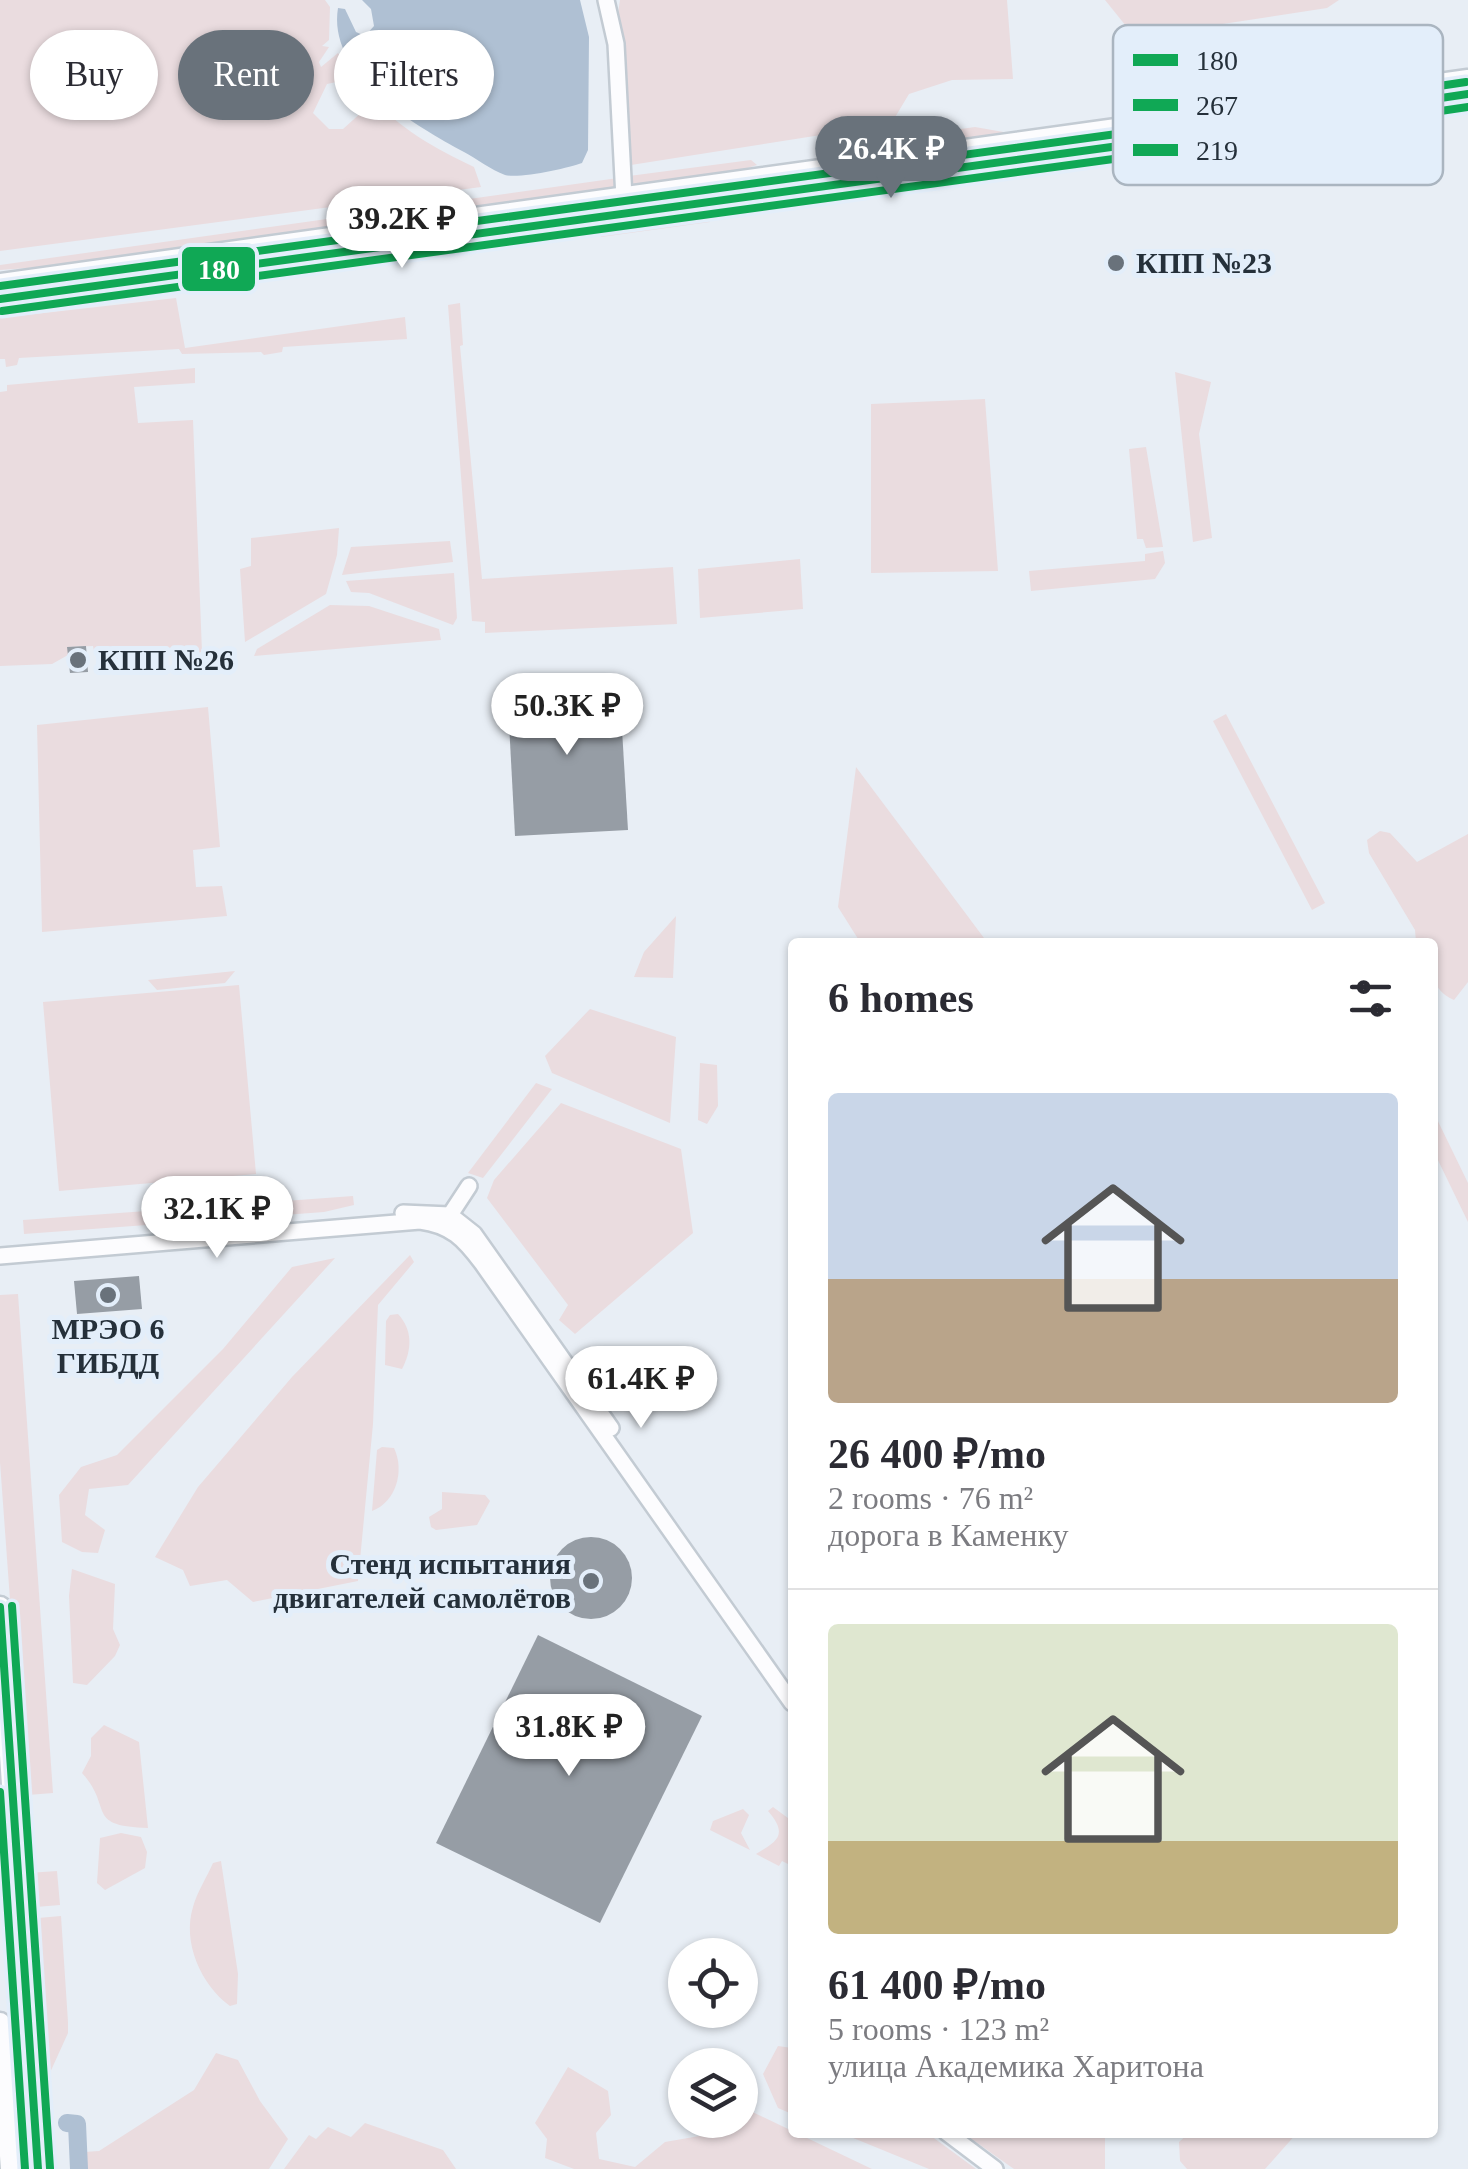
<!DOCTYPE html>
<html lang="en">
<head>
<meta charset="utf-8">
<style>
	:root { --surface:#fff; --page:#f7f7f7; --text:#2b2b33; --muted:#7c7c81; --line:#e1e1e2; --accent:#69727b }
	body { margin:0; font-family:Georgia,serif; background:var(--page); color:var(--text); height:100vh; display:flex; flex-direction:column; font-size:38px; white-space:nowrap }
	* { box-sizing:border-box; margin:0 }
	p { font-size:32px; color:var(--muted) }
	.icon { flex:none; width:55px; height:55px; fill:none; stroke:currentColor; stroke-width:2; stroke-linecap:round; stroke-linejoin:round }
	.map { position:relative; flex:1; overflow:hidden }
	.details { position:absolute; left:788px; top:938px; width:650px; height:1200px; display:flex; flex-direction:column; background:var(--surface); border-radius:10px; box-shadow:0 2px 8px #0004 }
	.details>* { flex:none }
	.guide { position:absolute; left:30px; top:30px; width:608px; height:90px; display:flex; gap:20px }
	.controls { position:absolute; left:668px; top:1938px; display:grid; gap:20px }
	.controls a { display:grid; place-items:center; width:90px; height:90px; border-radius:50%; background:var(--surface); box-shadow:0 2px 8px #0004; font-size:50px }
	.price { position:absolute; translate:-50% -85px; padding:0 22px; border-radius:35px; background:#fff; color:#222; font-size:32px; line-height:65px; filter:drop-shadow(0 2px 5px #0008) }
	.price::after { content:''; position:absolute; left:50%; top:60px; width:30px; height:22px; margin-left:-15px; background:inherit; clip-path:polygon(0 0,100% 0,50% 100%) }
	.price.current { background:var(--accent); color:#fff }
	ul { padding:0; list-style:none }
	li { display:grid; align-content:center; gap:20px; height:530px; padding:0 40px }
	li+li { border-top:2px solid var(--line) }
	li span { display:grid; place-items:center; height:310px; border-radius:10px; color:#555 }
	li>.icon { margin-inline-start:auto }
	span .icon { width:180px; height:180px; fill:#fffc; stroke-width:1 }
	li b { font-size:42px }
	h2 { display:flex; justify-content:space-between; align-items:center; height:120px; padding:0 40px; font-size:42px }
	.pill { padding:0 35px; border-radius:45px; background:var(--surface); box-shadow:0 2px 8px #0004; font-size:35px; line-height:90px }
	.pill.current { background:var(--accent); color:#fff }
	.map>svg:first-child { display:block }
	.green { fill:#eadcdf }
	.water { fill:#afc0d3 }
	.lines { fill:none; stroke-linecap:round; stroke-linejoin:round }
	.river { stroke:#afc0d3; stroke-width:18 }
	.building { fill:#969da5 }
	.minor-casing { stroke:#c3cbd3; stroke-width:20 }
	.major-casing { stroke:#c3cbd3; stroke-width:25 }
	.minor { stroke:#fcfcfe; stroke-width:15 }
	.major { stroke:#fcfcfe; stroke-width:20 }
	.bus-1-casing { stroke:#e3eefa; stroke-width:15 }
	.bus-2-casing { stroke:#e3eefa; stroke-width:15 }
	.bus-3-casing { stroke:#e3eefa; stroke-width:15 }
	.bus-1 { stroke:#10a855; stroke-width:8 }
	.bus-2 { stroke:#10a855; stroke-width:8 }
	.bus-3 { stroke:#10a855; stroke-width:8 }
	.poi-dot { fill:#69727b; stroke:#e3eefa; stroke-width:4 }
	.labels { text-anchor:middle; stroke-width:10; stroke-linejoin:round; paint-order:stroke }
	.poi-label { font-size:30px; font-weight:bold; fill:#25303a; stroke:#e3eefa; text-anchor:start }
	.key { fill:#e3eefa; stroke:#aab5c0; stroke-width:2.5 }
	.key-label { font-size:28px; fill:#25303a }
	.line-badge { stroke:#e3eefa; stroke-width:4 }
	.badge-label { font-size:28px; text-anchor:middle; font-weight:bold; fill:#fff }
</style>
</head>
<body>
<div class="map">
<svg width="1468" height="2169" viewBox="0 0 1468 2169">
	<rect width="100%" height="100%" fill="#e8eef5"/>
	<g class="green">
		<path d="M0,0H325L330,7L329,40L322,46L329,47L319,62L321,67L338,53L351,71L341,81L327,84L313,113L329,129H343L363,111L370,95C398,128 436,149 474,167L481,187L0,251Z"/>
		<path d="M620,0H1007L1013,79L952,80L909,94L891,124L631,165L618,13Z"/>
		<path d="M1105,0H1339L1327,8L1150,35L1130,31Z"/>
		<path d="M975,127L1015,134L837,159L836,151L845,145Z"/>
		<path d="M1122,154L1124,164L919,192L913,187L952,176Z"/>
		<path d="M751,160L757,165L722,176L633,187L629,176Z"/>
		<path d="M618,178V191L70,265L0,270V265Z"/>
		<path d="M831,194L830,203L720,220V209Z"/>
		<path d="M707,212L710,222L601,237V228Z"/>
		<path d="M585,230L586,238L197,284Z"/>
		<path d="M176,298L185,348L405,317L407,339L283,347L282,352L264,355L261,352L182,354L179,349L19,358L17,365L6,367L5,359H0V318Z"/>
		<path d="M460,303L463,345L460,346L482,579L673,567L677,624L485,633V622L472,621L448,305Z"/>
		<path d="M195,368V383L134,387L138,423L193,420L202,652L105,660L95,655L93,646L68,647V655L52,664L0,666V392L7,391V385Z"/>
		<path d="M1175,372L1211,382L1199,434L1212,538L1193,542Z"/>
		<path d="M985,399L998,571L871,573V404Z"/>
		<path d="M1146,447L1163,547L1146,548L1143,539H1137L1129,449Z"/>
		<path d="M339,528L337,555L326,594L245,642L240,569L251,566V538Z"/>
		<path d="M450,541L453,562L342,575L351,547Z"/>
		<path d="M1163,551L1165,563L1155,579L1031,591L1029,571L1145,561V554Z"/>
		<path d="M800,559L803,609L700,618L698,569Z"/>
		<path d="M454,573L457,618L453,625L369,593L351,592L346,581Z"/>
		<path d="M330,605L369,606L439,629L441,640L254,656L257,649Z"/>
		<path d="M208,707L220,847L193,850L196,887L222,886L227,916L42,932L37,725Z"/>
		<path d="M1226,714L1325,903L1312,910L1213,721Z"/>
		<path d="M856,767L987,942H860L838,907Z"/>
		<path d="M1380,831L1390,833L1417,862L1468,834V982L1454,1000C1428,988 1432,968 1432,942H1416L1415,930L1369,853L1367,840Z"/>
		<path d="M676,916L673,978L634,977L644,952Z"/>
		<path d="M235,971L225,983L157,990L148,980Z"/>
		<path d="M239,985L256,1174L59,1191L43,1002Z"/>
		<path d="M590,1009L676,1037L670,1123L552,1073L545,1056Z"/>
		<path d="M700,1063L717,1065L718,1106L707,1124L698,1120Z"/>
		<path d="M536,1083L552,1089L483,1178L468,1173Z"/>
		<path d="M561,1103L681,1149L693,1233L575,1334L559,1320L568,1305L487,1198L494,1180Z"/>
		<path d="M1433,1111L1468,1183V1222L1433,1150Z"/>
		<path d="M353,1196L354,1205L324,1212L24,1234L23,1220Z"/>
		<path d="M410,1255L414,1262L378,1305L373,1424L358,1581L253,1602L227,1580L190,1586L183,1570L155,1557L198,1487L292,1377Z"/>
		<path d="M335,1258L128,1485L89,1489L85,1515L105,1530L98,1553L82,1552L62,1542L59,1495L81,1467L117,1455L223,1349L292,1267Z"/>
		<path d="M18,1294L53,1793L28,1795L22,1765L0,1462V1295Z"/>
		<path d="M398,1314C413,1330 412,1350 402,1369L385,1365L386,1321L390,1315Z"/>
		<path d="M382,1447L394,1448C405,1471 396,1502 372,1511L377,1450Z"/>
		<path d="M442,1492L485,1495L490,1501L477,1525L436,1530L431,1527L429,1517L442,1509Z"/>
		<path d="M72,1569L115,1584L113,1629L120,1645L115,1656L87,1685L73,1683L69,1596Z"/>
		<path d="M104,1725L139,1742L148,1828C84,1826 114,1808 82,1773L91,1756V1738Z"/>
		<path d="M0,1747L29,2169H20L0,1876Z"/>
		<path d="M773,1807L792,1821V1866L782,1861L779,1866L756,1854C773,1843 791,1837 768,1811Z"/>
		<path d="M743,1809L749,1815L741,1833L750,1850L710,1830L713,1821Z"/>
		<path d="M121,1833L141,1837L147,1852L145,1868L105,1890L97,1883L100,1838Z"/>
		<path d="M221,1861L238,1974L237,2004L230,2006C201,1985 182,1942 193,1907C197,1892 207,1877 213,1863Z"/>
		<path d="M57,1871L60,1905L36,1907L30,1903L28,1873Z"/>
		<path d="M61,1916L68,2022V2033L48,2077L54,2169H48L31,1924L38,1918Z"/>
		<path d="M778,2046L792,2048V2114L778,2108L763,2074Z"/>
		<path d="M216,2053L238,2060L260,2101L288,2139L269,2169H84V2152L99,2151L194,2090Z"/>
		<path d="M568,2067L608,2091L611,2115L596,2133L599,2159L635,2167L665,2142L705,2135L722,2120H740V2106L872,2169H574L545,2158L547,2139L535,2123Z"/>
		<path d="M365,2123L443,2150L456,2169H284L309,2135L316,2139L328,2127L351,2137Z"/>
		<path d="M841,2133H927L976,2169H929Z"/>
		<path d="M963,2133H1105V2169H1014Z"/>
		<path d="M1189,2133V2132L1297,2133L1265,2169H1187L1180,2161L1179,2142Z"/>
	</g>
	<path class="water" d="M362,0H580L589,37L588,150L582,163C569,168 519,179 505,175C491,170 477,159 464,152C414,125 327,75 338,8L345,9L356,32L365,36L374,26L371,9Z"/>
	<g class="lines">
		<path class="river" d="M67,2123L77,2124L79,2169"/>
	</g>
	<g class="building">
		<path d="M86,646L88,672L70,673L67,647Z"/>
		<path d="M619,679L628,830L515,836L507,685Z"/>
		<path d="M139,1276L142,1309L77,1314L74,1281Z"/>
		<circle cx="591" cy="1578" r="41"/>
		<path d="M538,1635L702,1716L600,1923L436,1843Z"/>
	</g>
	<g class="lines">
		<defs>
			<g id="minor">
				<path d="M606,0L616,44L624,198"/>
				<path d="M403,1213L450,1215L474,1234L611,1428"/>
				<path d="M450,1215L469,1186"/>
				<path d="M0,1256L420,1221C451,1225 464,1239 482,1263L792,1703"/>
				<path d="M946,2132L995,2169"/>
			</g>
			<g id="major">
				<path d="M0,284L1468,80"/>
				<path d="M0,299L1126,145L1468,94"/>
				<path d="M0,1607L38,2169"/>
				<path d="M0,2023L11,2169"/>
			</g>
		</defs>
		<use href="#minor" class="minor-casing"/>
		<use href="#major" class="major-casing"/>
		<use href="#minor" class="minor"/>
		<use href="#major" class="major"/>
		<defs>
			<g id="bus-1">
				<path d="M0,299L1126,145L1468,94"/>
				<path d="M0,1607L38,2169"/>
			</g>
			<g id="bus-2">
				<path d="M2,311L1128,157L1468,107"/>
				<path d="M0,1792L25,2169"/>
			</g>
			<g id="bus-3">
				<path d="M0,286L1124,133L1466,82"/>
				<path d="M12,1606L50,2168"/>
			</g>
		</defs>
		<use href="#bus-1" class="bus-1-casing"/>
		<use href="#bus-2" class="bus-2-casing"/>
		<use href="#bus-3" class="bus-3-casing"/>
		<use href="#bus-1" class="bus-1"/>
		<use href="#bus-2" class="bus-2"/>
		<use href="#bus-3" class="bus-3"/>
	</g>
	<g class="poi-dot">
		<circle cx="1116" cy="263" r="10"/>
		<circle cx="78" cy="660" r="10"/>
		<circle cx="108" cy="1295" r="10"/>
		<circle cx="591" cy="1581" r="10"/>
	</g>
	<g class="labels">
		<g class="poi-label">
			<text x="1136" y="273">КПП №23</text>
			<text x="98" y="670">КПП №26</text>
			<text x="108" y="1339" text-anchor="middle">МРЭО 6<tspan x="108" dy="34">ГИБДД</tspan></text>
			<text x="571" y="1574" text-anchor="end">Стенд испытания<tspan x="571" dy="34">двигателей самолётов</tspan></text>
		</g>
	</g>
	<rect x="1113" y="25" width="330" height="160" rx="15" class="key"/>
	<rect x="1133" y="54" width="45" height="12" fill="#10a855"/>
	<rect x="1133" y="99" width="45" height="12" fill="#10a855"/>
	<rect x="1133" y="144" width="45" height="12" fill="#10a855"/>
	<g class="key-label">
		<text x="1196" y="70">180</text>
		<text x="1196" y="115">267</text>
		<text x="1196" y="160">219</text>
	</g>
	<rect class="line-badge" x="180" y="245" width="77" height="48" rx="10" fill="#10a855"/>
	<g class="badge-label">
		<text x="219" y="279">180</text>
	</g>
</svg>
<div class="controls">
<a><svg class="icon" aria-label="locate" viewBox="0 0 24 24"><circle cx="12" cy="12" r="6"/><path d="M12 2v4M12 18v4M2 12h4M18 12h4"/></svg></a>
<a><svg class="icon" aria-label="layers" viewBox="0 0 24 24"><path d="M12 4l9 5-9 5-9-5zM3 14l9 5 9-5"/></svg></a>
</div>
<b class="price current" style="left:891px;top:201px">26.4K ₽</b>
<b class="price" style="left:402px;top:271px">39.2K ₽</b>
<b class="price" style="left:567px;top:758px">50.3K ₽</b>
<b class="price" style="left:217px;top:1261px">32.1K ₽</b>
<b class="price" style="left:641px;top:1431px">61.4K ₽</b>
<b class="price" style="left:569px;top:1779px">31.8K ₽</b>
<div class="guide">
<a class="pill">Buy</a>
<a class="pill current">Rent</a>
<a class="pill">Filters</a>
</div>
<section class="details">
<h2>6 homes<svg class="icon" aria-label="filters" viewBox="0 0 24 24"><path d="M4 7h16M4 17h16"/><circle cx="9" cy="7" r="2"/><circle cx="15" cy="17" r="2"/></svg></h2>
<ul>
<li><span style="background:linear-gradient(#c9d6e8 60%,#b9a48a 0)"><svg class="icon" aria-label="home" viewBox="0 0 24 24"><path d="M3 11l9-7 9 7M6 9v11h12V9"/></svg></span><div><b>26 400 ₽/mo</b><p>2 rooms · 76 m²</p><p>дорога в Каменку</p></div></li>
<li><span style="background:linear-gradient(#dfe7d0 70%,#c2b280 0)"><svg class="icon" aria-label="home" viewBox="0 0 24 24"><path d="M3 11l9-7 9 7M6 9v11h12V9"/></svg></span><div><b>61 400 ₽/mo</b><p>5 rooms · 123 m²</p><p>улица Академика Харитона</p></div></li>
</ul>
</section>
</div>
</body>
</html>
